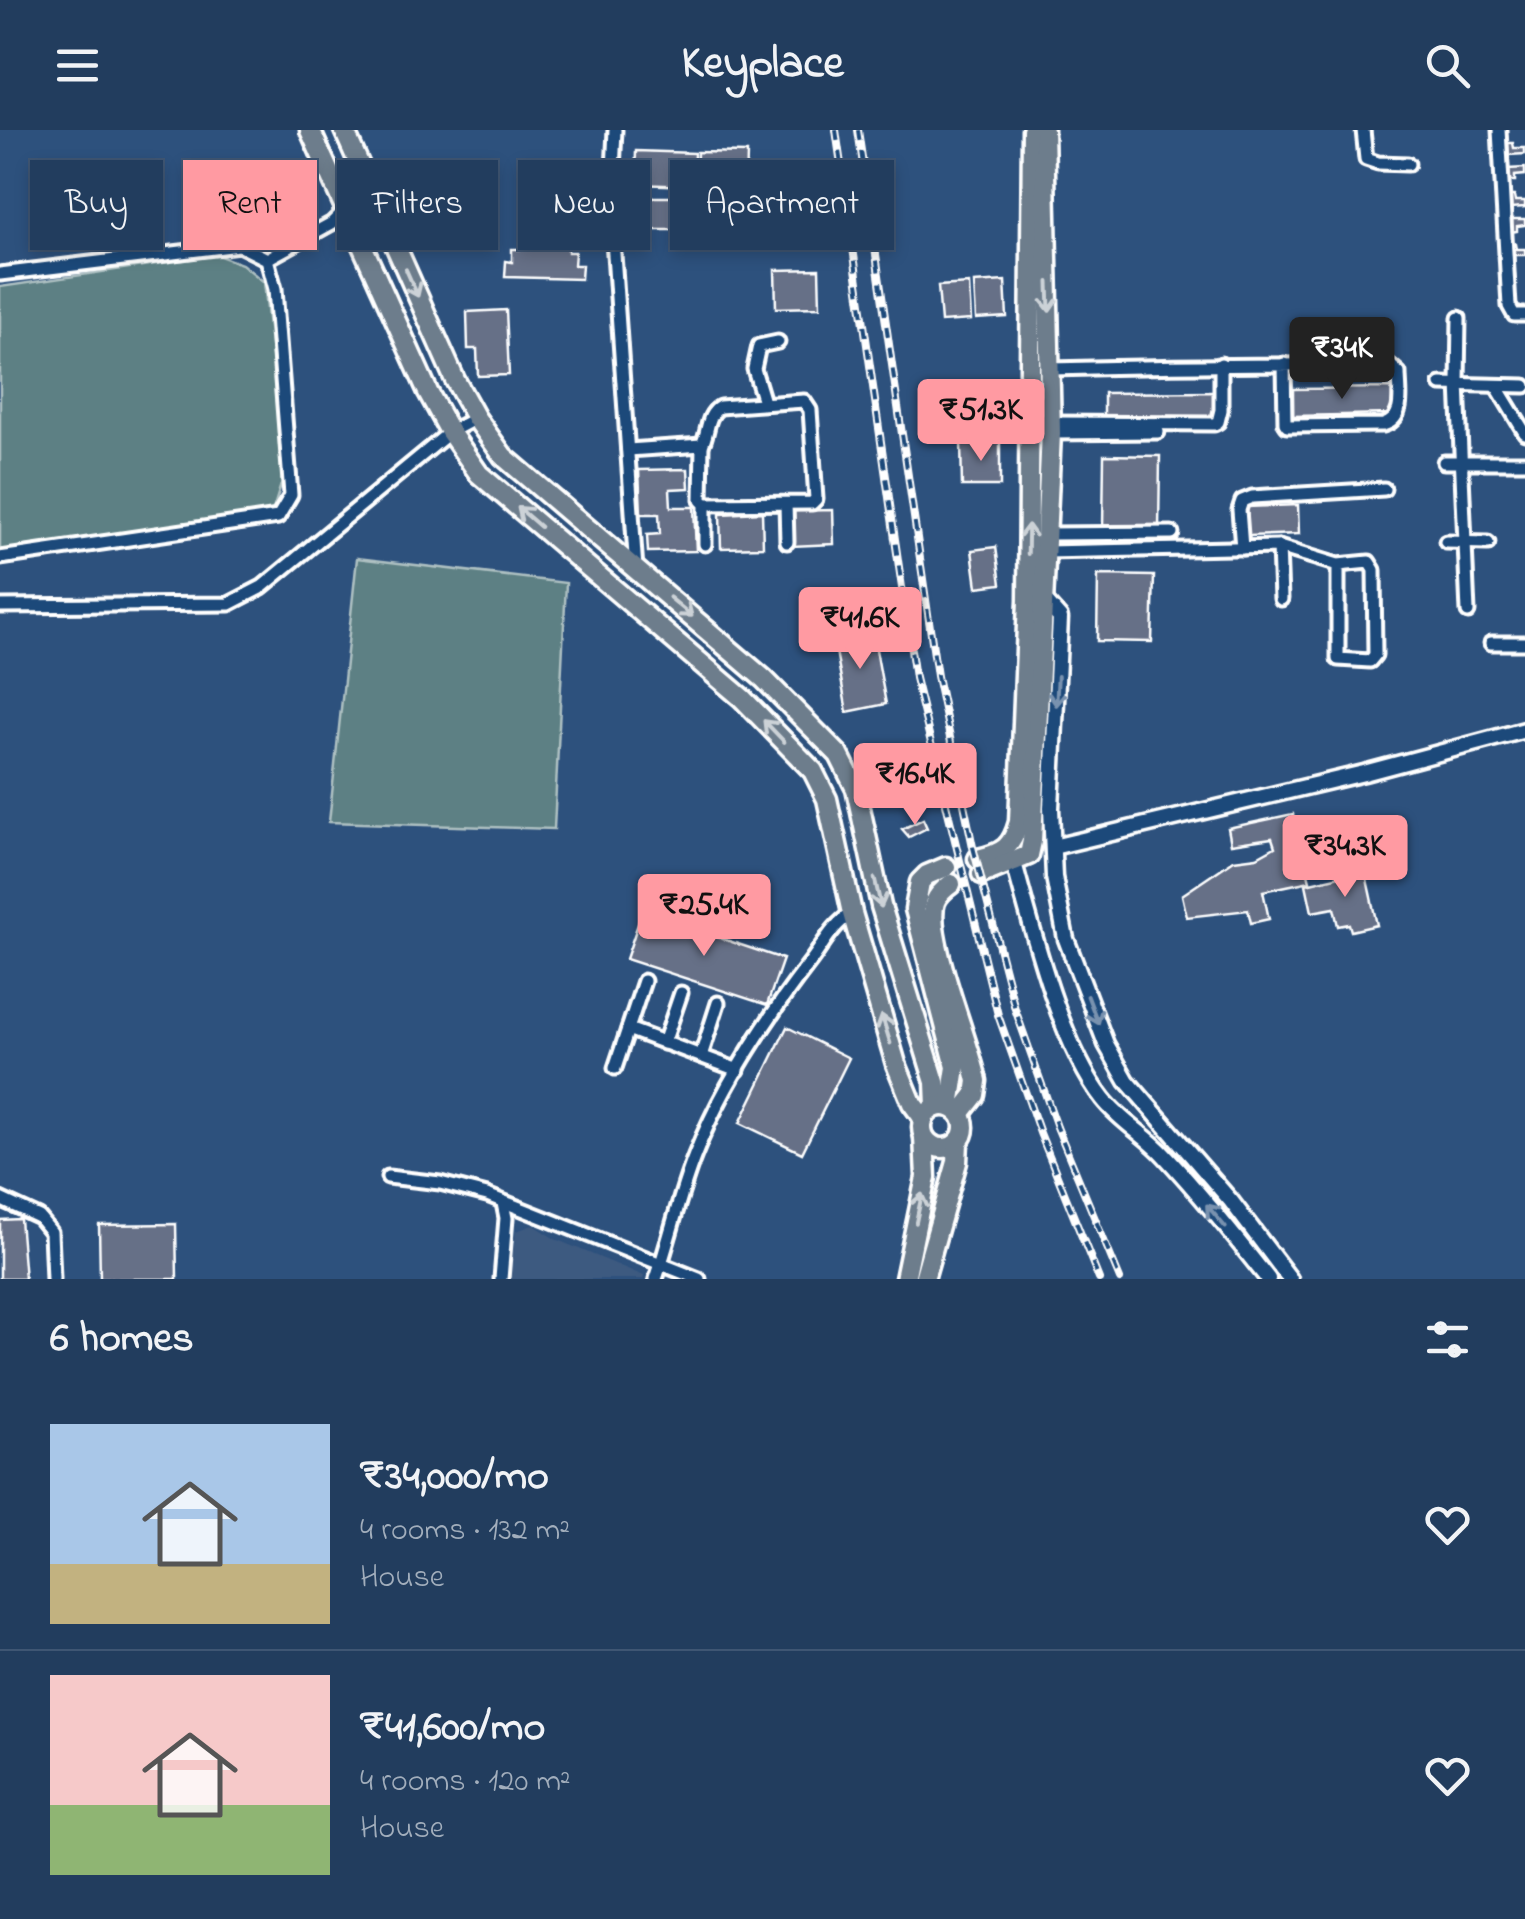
<!DOCTYPE html>
<html lang="en">
<head>
<meta charset="utf-8">
<style>
	:root { --surface:#223d5e; --page:#2e4867; --text:#f1f3f6; --muted:#a2aebc; --line:#3f5673; --accent:#ff9aa2 }
	body { margin:0; font-family:"Indie Flower",sans-serif; background:var(--page); color:var(--text); height:100vh; display:flex; flex-direction:column; font-size:38px; white-space:nowrap }
	* { box-sizing:border-box; margin:0 }
	p { font-size:32px; color:var(--muted) }
	.icon { flex:none; width:55px; height:55px; fill:none; stroke:currentColor; stroke-width:2; stroke-linecap:round; stroke-linejoin:round }
	.map { position:relative; height:1149px; overflow:hidden }
	.drawer { display:flex; flex-direction:column; background:var(--surface); flex:1 }
	.drawer>* { flex:none }
	.hud { position:absolute; left:30px; top:30px; width:1000px; height:90px; display:flex; gap:20px }
	.price { position:absolute; translate:-50% -85px; padding:0 22px; border-radius:10px; background:var(--accent); color:#111; font-size:32px; line-height:65px; filter:drop-shadow(0 2px 5px #0008) }
	.price::after { content:''; position:absolute; left:50%; top:60px; width:30px; height:22px; margin-left:-15px; background:inherit; clip-path:polygon(0 0,100% 0,50% 100%) }
	.price.selected { background:#222; color:#fff }
	ul { padding:0; list-style:none }
	li { display:flex; align-items:center; gap:30px; height:250px; padding:0 50px }
	li+li { border-top:2px solid var(--line) }
	li span { display:grid; place-items:center; flex:none; width:280px; height:200px; border-radius:0px; color:#555 }
	li>.icon { margin-inline-start:auto }
	span .icon { width:120px; height:120px; fill:#fffc; stroke-width:1 }
	li b { font-size:42px }
	h2 { display:flex; justify-content:space-between; align-items:center; height:120px; padding:0 50px; font-size:42px }
	.tag { padding:0 35px; border-radius:0px; background:var(--surface); box-shadow:0 5px 15px #0003,0 0 0 2px var(--line); font-size:35px; line-height:90px }
	.tag.selected { background:var(--accent); color:#111 }
	header { display:flex; justify-content:space-between; align-items:center; height:130px; padding:0 50px; background:var(--surface); font-size:45px; font-weight:700 }
	.map>svg:first-child { display:block }
	.built { fill:#3e5a80 }
	.green { fill:#5d8084; stroke:#aec0c2; stroke-width:2.5 }
	.building { fill:#666f87; stroke:#fff; stroke-width:2.5 }
	.lines { fill:none; stroke-linecap:round; stroke-linejoin:round }
	.primary-tunnel { stroke:#4c6b90; stroke-width:18; stroke-dasharray:18 9; stroke-linecap:butt }
	.minor-casing { stroke:#fff; stroke-width:19 }
	.tertiary-casing { stroke:#fff; stroke-width:21 }
	.primary-casing { stroke:#fff; stroke-width:25 }
	.minor { stroke:#1f4a7a; stroke-width:11 }
	.tertiary { stroke:#1f4a7a; stroke-width:14 }
	.primary { stroke:#6d7d8c; stroke-width:18 }
	.rail-casing { stroke:#fff; stroke-width:8 }
	.rail { stroke:#1f4a7a; stroke-width:4; stroke-dasharray:11; stroke-linecap:butt }
	.oneway { stroke:#ccd2d7 }
	.oneway2 { stroke:#7992af }
</style>
</head>
<body>
<header><svg class="icon" aria-label="menu" viewBox="0 0 24 24"><path d="M4 6h16M4 12h16M4 18h16"/></svg>Keyplace<svg class="icon" aria-label="search" viewBox="0 0 24 24"><circle cx="10" cy="10" r="6"/><path d="M15 15l6 6"/></svg></header>
<div class="map">
<svg width="1525" height="1149" viewBox="0 0 1525 1149">
	<rect width="100%" height="100%" fill="#2d517d"/>
	<filter id="ink" filterUnits="userSpaceOnUse"><feTurbulence type="fractalNoise" baseFrequency=".01" numOctaves="2"/><feDisplacementMap in="SourceGraphic" scale="20" xChannelSelector="R" yChannelSelector="G"/><feConvolveMatrix kernelMatrix="1 2 1 2 8 2 1 2 1" color-interpolation-filters="sRGB"/></filter>
	<g filter="url(#ink)">
		<path class="built" d="M533,1095L555,1109L644,1146L643,1149H509L516,1101Z"/>
		<g class="green">
			<path d="M217,125L242,134L264,152L285,342L271,386L0,423V157Z"/>
			<path d="M357,428L566,453L554,699L329,692Z"/>
		</g>
		<g class="building">
			<path d="M1508,13H1513L1514,18H1525V24L1509,25Z"/>
			<path d="M636,21L694,23L693,56L635,54Z"/>
			<path d="M697,22L747,23L746,56L696,55Z"/>
			<path d="M1525,38V45L1515,46V51H1509L1508,39Z"/>
			<path d="M762,66L810,67L809,104H761Z"/>
			<path d="M1509,66H1514L1515,71H1525V77L1510,78Z"/>
			<path d="M637,67H685V100H636Z"/>
			<path d="M717,70L754,71L753,106L716,105Z"/>
			<path d="M1510,89H1525V95L1517,96V101L1511,102Z"/>
			<path d="M521,113L568,115V122H575L574,135H582L581,149L505,147L506,131L512,132V119H520Z"/>
			<path d="M1511,114H1516L1517,119H1525V125H1512Z"/>
			<path d="M819,139L820,177L776,178L775,140Z"/>
			<path d="M1005,151L1007,187L976,189L974,153Z"/>
			<path d="M969,154L971,190L941,192L938,156Z"/>
			<path d="M506,180L509,245L478,246L477,219H468L467,182Z"/>
			<path d="M1392,258V284L1293,286V259Z"/>
			<path d="M1214,262V288H1104V263Z"/>
			<path d="M961,312H1000V356H962Z"/>
			<path d="M1104,325L1160,326L1159,400L1103,399Z"/>
			<path d="M688,339L689,358L670,359L671,377H694L696,421L648,422L647,405L660,404L659,384H641L639,340Z"/>
			<path d="M1298,375L1299,404L1248,406L1247,377Z"/>
			<path d="M833,380L834,414L792,416L790,381Z"/>
			<path d="M762,382L763,417L721,418L720,384Z"/>
			<path d="M996,417L1001,454L977,457L972,420Z"/>
			<path d="M1098,445L1154,446L1152,512L1097,511Z"/>
			<path d="M873,503L886,574L847,582L834,510Z"/>
			<path d="M1293,684L1310,751L1263,761L1269,789L1251,793L1248,780L1187,787L1182,765L1234,730L1257,727L1275,717L1272,708L1231,714L1228,698Z"/>
			<path d="M923,689L927,698L909,707L902,699Z"/>
			<path d="M1365,740L1377,795L1351,801L1349,794L1338,796L1334,778L1312,782L1306,754Z"/>
			<path d="M642,782L783,829L767,875L626,829Z"/>
			<path d="M787,897L849,928L802,1023L740,993Z"/>
			<path d="M20,1089L25,1149H0V1090Z"/>
			<path d="M176,1094L177,1149H100L99,1095Z"/>
		</g>
		<g class="lines">
			<g class="primary-tunnel">
				<path d="M946,737L978,729"/>
				<path d="M951,754L982,744"/>
			</g>
			<defs>
				<g id="minor">
					<path d="M615,0L611,81L636,440"/>
					<path d="M1363,0L1366,29L1378,33L1408,34"/>
					<path d="M1499,0L1509,176L1514,185H1525"/>
					<path d="M267,129L332,93L346,79"/>
					<path d="M0,144L239,115L267,129L275,159L291,365L278,387L0,428"/>
					<path d="M1459,188L1458,253L1468,482"/>
					<path d="M1051,239C1164,236 1277,234 1390,235L1399,243C1399,262 1406,289 1383,295L1287,296L1285,293L1284,234"/>
					<path d="M1441,254L1525,256"/>
					<path d="M1497,257L1525,303"/>
					<path d="M764,272L754,239L759,216L778,212"/>
					<path d="M1051,293L1214,294L1218,292L1221,280V234"/>
					<path d="M1051,303L1158,302"/>
					<path d="M702,315C709,302 706,285 720,277L804,271L810,280L816,369L812,373L705,374"/>
					<path d="M628,320L702,315L701,370L705,374V414"/>
					<path d="M1444,332H1525"/>
					<path d="M786,374L787,412"/>
					<path d="M1047,404L1172,403"/>
					<path d="M1446,412L1488,413"/>
					<path d="M1279,417L1281,469"/>
					<path d="M1242,418L1239,380L1242,371L1252,367L1384,359"/>
					<path d="M1046,422L1279,417L1338,435L1369,432L1374,440L1375,525L1370,531L1338,529V435"/>
					<path d="M0,476L229,474L262,457L450,302L476,288"/>
					<path d="M1491,513H1525"/>
					<path d="M628,899L738,940"/>
					<path d="M664,913L681,863"/>
					<path d="M701,926L718,873"/>
					<path d="M615,938L644,851"/>
					<path d="M388,1047L440,1053L487,1065L699,1149"/>
					<path d="M0,1069L39,1087L51,1102L53,1149"/>
					<path d="M501,1149L506,1088L503,1073"/>
					<path d="M656,1149C670,1108 679,1065 695,1025C721,958 765,891 808,835C823,816 831,796 852,783"/>
				</g>
				<g id="tertiary">
					<path d="M1038,470H1044L1060,488L1051,678L1054,747L1066,809L1106,914L1127,951L1231,1071L1290,1149"/>
					<path d="M1053,717L1364,643L1525,600"/>
					<path d="M1014,733C1033,801 1060,914 1103,969C1121,992 1146,1005 1165,1026C1201,1065 1235,1107 1268,1149"/>
				</g>
				<g id="primary">
					<path d="M310,0L428,262L450,302L479,344L742,568L813,641L827,669L852,783L896,934L912,973L923,988"/>
					<path d="M344,0L455,250L476,288L503,326L764,549L839,625L856,659L881,776L935,952L936,976"/>
					<path d="M978,729C1004,723 1012,717 1019,692L1028,470L1032,0"/>
					<path d="M946,737L927,745L920,752L915,779L956,937L950,976"/>
					<path d="M982,744L1029,725L1032,711L1051,303L1044,0"/>
					<path d="M951,754C944,759 938,764 935,772C924,806 969,910 977,951L975,965L960,984"/>
					<circle cx="943" cy="997" r="21"/>
					<path d="M905,1149L926,1047L924,1007"/>
					<path d="M924,1149L957,1032L958,1012"/>
				</g>
			</defs>
			<use href="#minor" class="minor-casing"/>
			<use href="#tertiary" class="tertiary-casing"/>
			<use href="#primary" class="primary-casing"/>
			<use href="#minor" class="minor"/>
			<use href="#tertiary" class="tertiary"/>
			<use href="#primary" class="primary"/>
			<defs>
				<g id="rail">
					<path d="M836,0L915,548L998,885L1040,1003L1099,1149"/>
					<path d="M858,0L937,546L973,717L1015,879L1057,997L1120,1149"/>
				</g>
			</defs>
			<use href="#rail" class="rail-casing"/>
			<use href="#rail" class="rail"/>
		</g>
		<defs><path id="oneway-shaft" d="M-6 0H5M1.5-3L5.5 0L1.5 3" fill="none" stroke-width="1.6" stroke-linecap="round" stroke-linejoin="round" transform="scale(2.5)"/></defs>
		<g class="oneway">
			<use href="#oneway-shaft" transform="translate(412 153) rotate(66)"/>
			<use href="#oneway-shaft" transform="translate(1049 167) rotate(88)"/>
			<use href="#oneway-shaft" transform="translate(529 387) rotate(-139)"/>
			<use href="#oneway-shaft" transform="translate(1028 409) rotate(-89)"/>
			<use href="#oneway-shaft" transform="translate(681 477) rotate(40)"/>
			<use href="#oneway-shaft" transform="translate(774 601) rotate(-134)"/>
			<use href="#oneway-shaft" transform="translate(878 763) rotate(77)"/>
			<use href="#oneway-shaft" transform="translate(886 899) rotate(-107)"/>
			<use href="#oneway-shaft" transform="translate(919 1078) rotate(-78)"/>
		</g>
		<g class="oneway2">
			<use href="#oneway-shaft" transform="translate(1057 561) rotate(93)"/>
			<use href="#oneway-shaft" transform="translate(1093 880) rotate(69)"/>
			<use href="#oneway-shaft" transform="translate(1216 1086) rotate(-130)"/>
		</g>
	</g>
</svg>
<b class="price selected" style="left:1342px;top:272px">₹34K</b>
<b class="price" style="left:981px;top:334px">₹51.3K</b>
<b class="price" style="left:860px;top:542px">₹41.6K</b>
<b class="price" style="left:915px;top:698px">₹16.4K</b>
<b class="price" style="left:1345px;top:770px">₹34.3K</b>
<b class="price" style="left:704px;top:829px">₹25.4K</b>
<div class="hud">
<a class="tag">Buy</a>
<a class="tag selected">Rent</a>
<a class="tag">Filters</a>
<a class="tag">New</a>
<a class="tag">Apartment</a>
</div>
</div>
<section class="drawer">
<h2>6 homes<svg class="icon" aria-label="filters" viewBox="0 0 24 24"><path d="M4 7h16M4 17h16"/><circle cx="9" cy="7" r="2"/><circle cx="15" cy="17" r="2"/></svg></h2>
<ul>
<li><span style="background:linear-gradient(#a9c7e8 70%,#c2b280 0)"><svg class="icon" aria-label="home" viewBox="0 0 24 24"><path d="M3 11l9-7 9 7M6 9v11h12V9"/></svg></span><div><b>₹34,000/mo</b><p>4 rooms · 132 m²</p><p>House</p></div><svg class="icon" aria-label="heart" viewBox="0 0 24 24"><path d="M12 20l-8-8c-3-5 5-10 8-4 3-6 11-1 8 4z"/></svg></li>
<li><span style="background:linear-gradient(#f6c9c9 65%,#8fb573 0)"><svg class="icon" aria-label="home" viewBox="0 0 24 24"><path d="M3 11l9-7 9 7M6 9v11h12V9"/></svg></span><div><b>₹41,600/mo</b><p>4 rooms · 120 m²</p><p>House</p></div><svg class="icon" aria-label="heart" viewBox="0 0 24 24"><path d="M12 20l-8-8c-3-5 5-10 8-4 3-6 11-1 8 4z"/></svg></li>
</ul>
</section>
</body>
</html>
